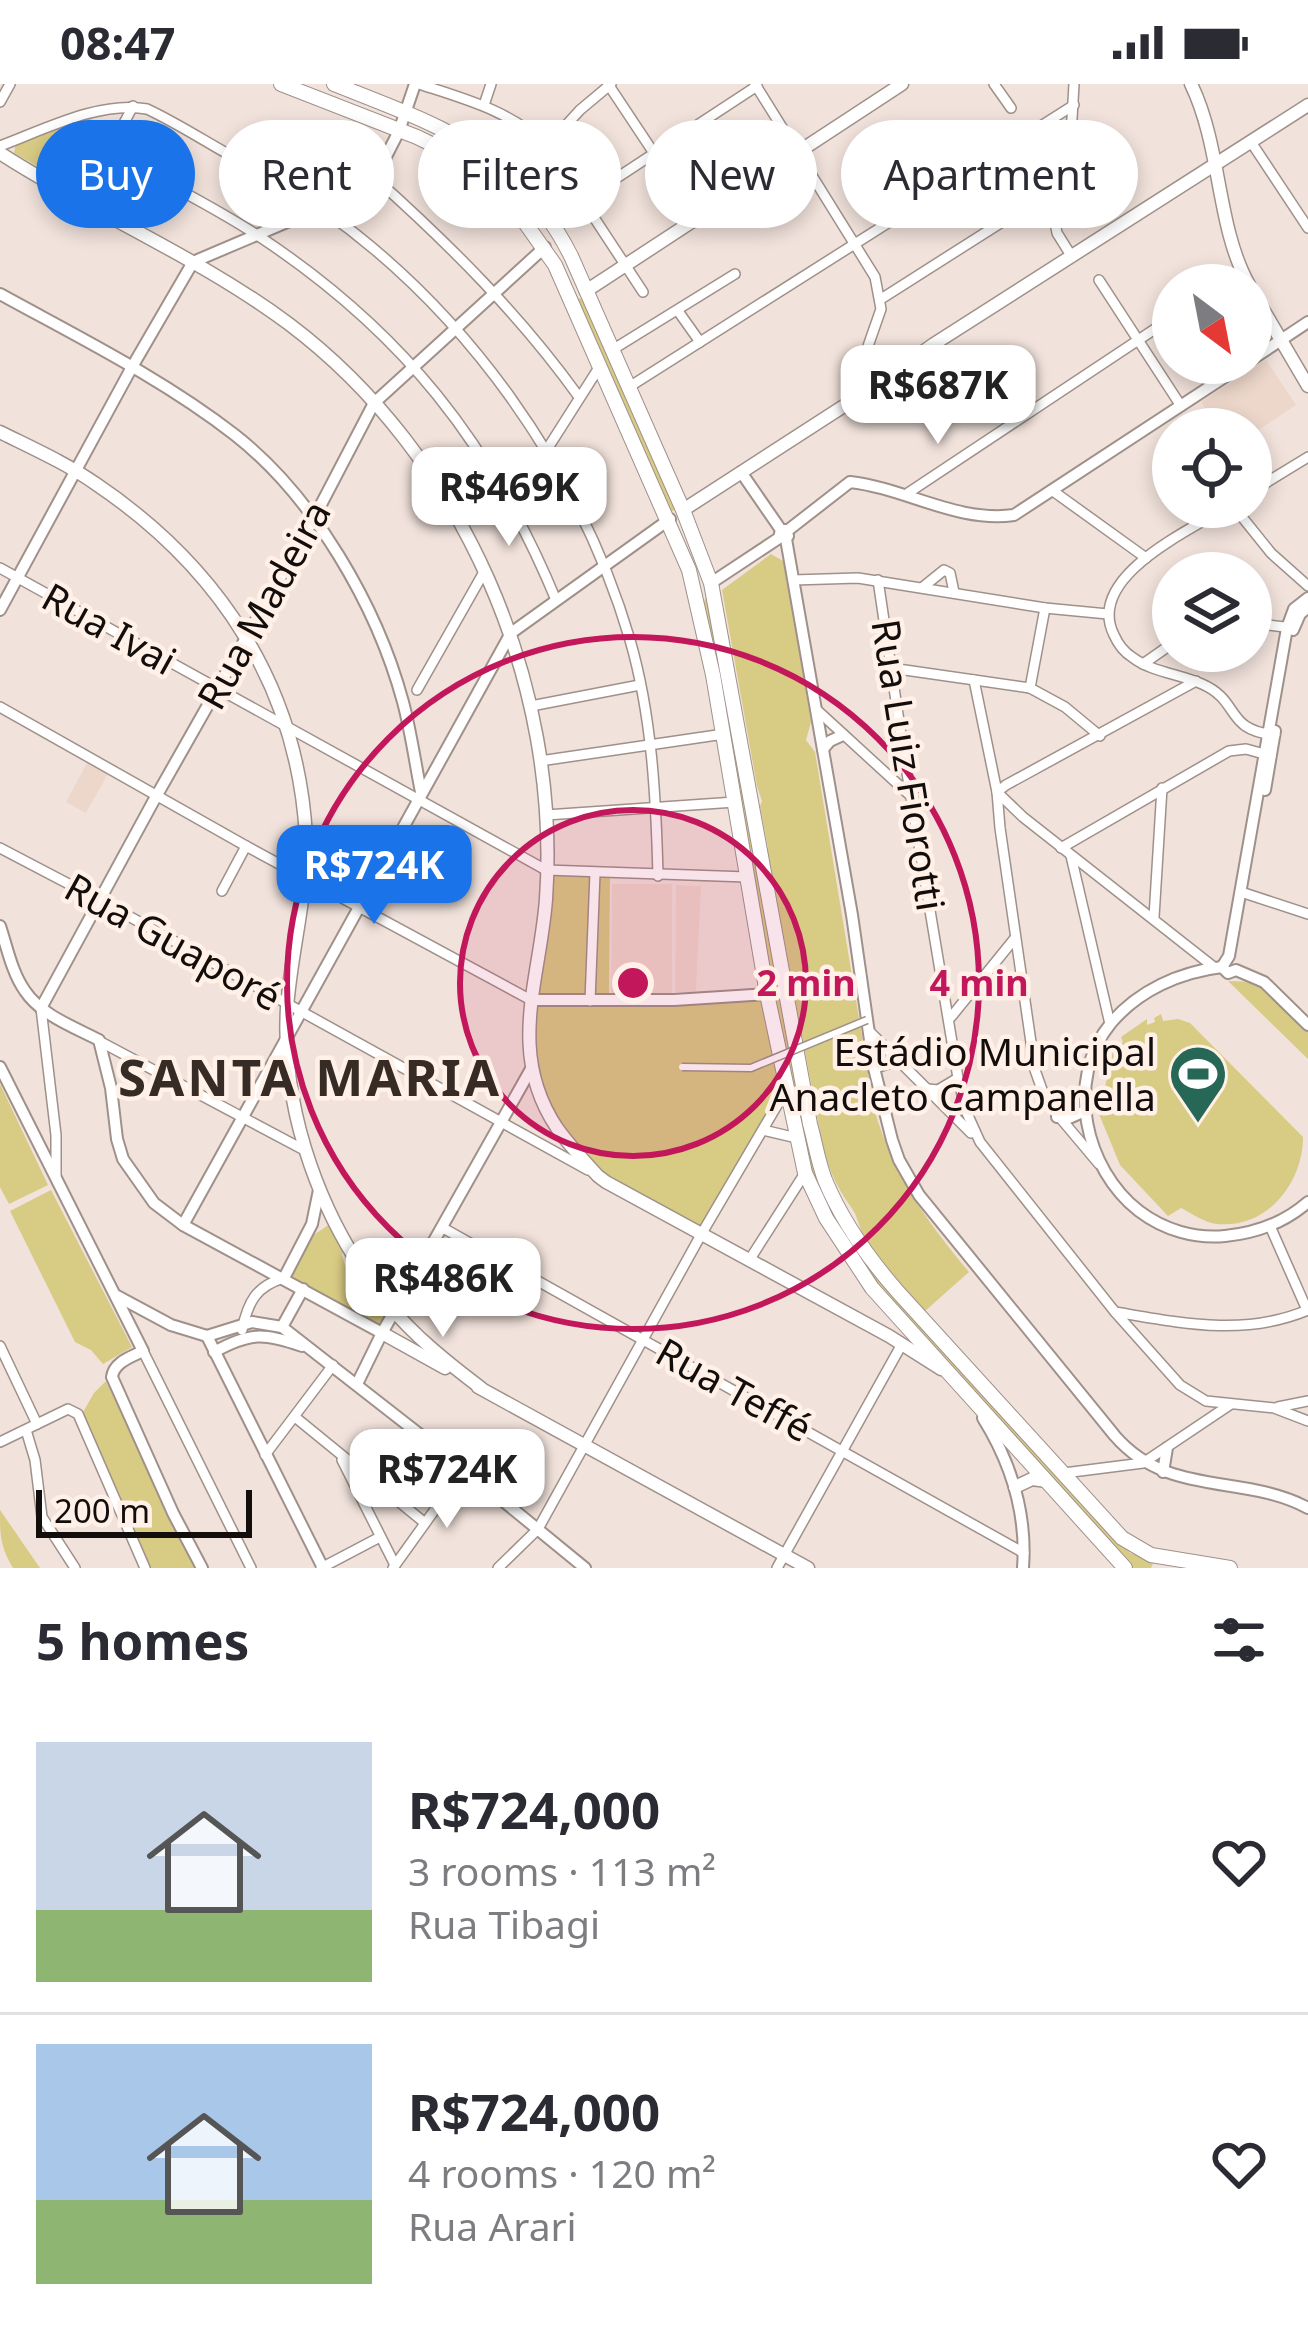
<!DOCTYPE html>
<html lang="en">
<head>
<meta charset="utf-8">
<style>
	:root { --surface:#fff; --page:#f2f2f3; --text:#2b2b33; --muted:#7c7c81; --line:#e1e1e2; --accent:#1a73e8 }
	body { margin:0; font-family:"Noto Sans",sans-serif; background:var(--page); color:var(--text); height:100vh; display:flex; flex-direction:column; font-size:45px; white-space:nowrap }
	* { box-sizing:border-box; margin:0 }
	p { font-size:39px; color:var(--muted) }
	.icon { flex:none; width:66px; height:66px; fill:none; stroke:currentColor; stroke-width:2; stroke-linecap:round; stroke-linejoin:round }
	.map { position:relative; height:1484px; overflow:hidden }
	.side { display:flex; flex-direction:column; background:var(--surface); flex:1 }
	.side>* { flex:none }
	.hud { position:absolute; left:36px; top:36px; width:1236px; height:108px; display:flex; gap:24px }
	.needle { width:78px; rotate:148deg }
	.fabs { position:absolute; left:1152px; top:180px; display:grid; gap:24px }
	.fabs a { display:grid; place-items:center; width:120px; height:120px; border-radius:50%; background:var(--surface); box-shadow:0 6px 18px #0003; font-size:60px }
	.scale { position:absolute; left:36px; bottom:30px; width:216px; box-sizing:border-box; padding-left:12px; border:6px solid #130e0c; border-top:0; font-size:33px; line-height:42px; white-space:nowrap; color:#130e0c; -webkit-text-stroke:9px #fff0e8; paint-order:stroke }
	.price { position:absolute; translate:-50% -102px; padding:0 27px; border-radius:24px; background:#fff; color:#222; font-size:39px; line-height:78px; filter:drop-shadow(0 3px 6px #0008) }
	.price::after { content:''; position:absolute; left:50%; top:72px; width:36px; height:27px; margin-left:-18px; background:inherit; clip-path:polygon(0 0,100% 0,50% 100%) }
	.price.active { background:var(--accent); color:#fff }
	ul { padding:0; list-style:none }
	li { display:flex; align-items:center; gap:36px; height:300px; padding:0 36px }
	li+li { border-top:3px solid var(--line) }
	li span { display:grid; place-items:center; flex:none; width:336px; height:240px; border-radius:0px; color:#555 }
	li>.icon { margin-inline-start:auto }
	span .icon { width:144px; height:144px; fill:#fffc; stroke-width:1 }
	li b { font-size:51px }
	h2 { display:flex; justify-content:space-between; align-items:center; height:144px; padding:0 36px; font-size:51px }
	.tag { padding:0 42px; border-radius:54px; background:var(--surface); box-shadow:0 6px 18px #0003; font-size:42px; line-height:108px }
	.tag.active { background:var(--accent); color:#fff }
	.status { display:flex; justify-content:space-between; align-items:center; height:84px; padding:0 60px; background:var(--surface); direction:ltr }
	.status svg { height:33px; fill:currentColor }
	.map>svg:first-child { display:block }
	.built { fill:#edd7cb }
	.green { fill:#d8cb84 }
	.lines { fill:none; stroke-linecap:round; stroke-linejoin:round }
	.minor-casing { stroke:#9f918a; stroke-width:12 }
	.tertiary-casing { stroke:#9f918a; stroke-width:14 }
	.secondary-casing { stroke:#9f918a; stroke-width:15 }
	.primary-casing { stroke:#9f918a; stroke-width:16 }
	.minor { stroke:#fff; stroke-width:9 }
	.tertiary { stroke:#fff; stroke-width:10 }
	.secondary { stroke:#fff; stroke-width:12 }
	.primary { stroke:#fff; stroke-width:14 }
	.pedestrian-bridge-casing { stroke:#9f918a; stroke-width:9; stroke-linecap:butt }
	.pedestrian-bridge { stroke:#fff; stroke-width:6 }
	.ring { fill:none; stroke:#c2185b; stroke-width:6 }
	.labels { text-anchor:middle; stroke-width:9; stroke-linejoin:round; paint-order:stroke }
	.street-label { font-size:39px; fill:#130e0c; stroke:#fff0e8 }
	.poi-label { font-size:39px; fill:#130e0c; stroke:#fff0e8; text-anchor:end }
	.district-label { font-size:51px; font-weight:bold; letter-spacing:3px; fill:#362b25; stroke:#fff0e8 }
	.centre { fill:#c2185b; stroke:#fff0e8; stroke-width:6 }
	.ring-label { font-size:36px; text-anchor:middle; font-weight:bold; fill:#c2185b; stroke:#fff0e8; stroke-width:9; stroke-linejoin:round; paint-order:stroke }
</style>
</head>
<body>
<div class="status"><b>08:47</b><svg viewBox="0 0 49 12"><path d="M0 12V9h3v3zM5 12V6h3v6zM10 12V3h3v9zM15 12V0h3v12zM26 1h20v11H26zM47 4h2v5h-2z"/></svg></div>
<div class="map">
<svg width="1308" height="1484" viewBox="0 0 1308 1484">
	<rect width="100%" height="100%" fill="#f1e2db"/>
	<g class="built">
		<path d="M1266,276L1296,321L1251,351V345H1219L1201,318Z"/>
		<path d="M88,677L109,688L86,729L66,718Z"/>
		<path d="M612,800H672V909H611Z"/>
		<path d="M676,801L701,802L696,908H675Z"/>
	</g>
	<g class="green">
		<path d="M93,32L60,95L14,69L16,59Z"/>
		<path d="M584,214L675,425L673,427H669L576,215Z"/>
		<path d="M771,470L783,477L787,495L811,638L806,656L815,668L874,1025C894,1092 925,1135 969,1188L925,1227C903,1202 880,1178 863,1150C858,1141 858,1132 851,1123C838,1105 829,1087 823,1063L771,787L765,769L768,764L760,722L762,717L757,702L722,506Z"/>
		<path d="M706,513L710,515L810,1057L801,1059L792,1024L704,518Z"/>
		<path d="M550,790L610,793L609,913L532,916Z"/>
		<path d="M1228,897L1257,898L1308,945V975Z"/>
		<path d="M763,917L780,1011L700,1142L610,1095L557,1041L532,979V920Z"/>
		<path d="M1161,930L1163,937L1178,935L1190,939L1303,1053C1303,1099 1267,1145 1217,1140C1205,1139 1191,1129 1181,1124L1168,1132L1120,1081L1099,1030L1113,967L1123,958L1121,953L1147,935V941L1155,938L1154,934Z"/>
		<path d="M0,1000L48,1101L9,1120L0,1103Z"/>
		<path d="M812,1059L878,1191L1130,1469L1154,1477L1151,1484H1129L864,1190L809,1092L802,1061Z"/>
		<path d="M51,1106L132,1263L103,1280L91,1266L75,1258L10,1127Z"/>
		<path d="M333,1138L344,1160L342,1171L349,1194L358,1199L371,1201L392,1228L381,1246L288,1192L306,1156Z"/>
		<path d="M106,1297L198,1484H150L82,1330L94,1309Z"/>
		<path d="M0,1426L40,1484H13C0,1462 0,1452 0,1426Z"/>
	</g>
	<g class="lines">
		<defs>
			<g id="minor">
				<path d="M419,0C465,15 511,27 547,62L643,208"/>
				<path d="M608,0L697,134"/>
				<path d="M755,0L875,193L881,225L867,265L870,278L881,298"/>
				<path d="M994,0L1011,24"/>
				<path d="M0,18L10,0"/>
				<path d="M484,21L491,0"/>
				<path d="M1251,58L1308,144"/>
				<path d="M0,62C43,46 101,16 147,25C177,39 206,58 235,74C263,91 295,105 322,125C467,227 580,386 630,556C652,632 656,713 658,792"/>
				<path d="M547,62L580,26L611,0"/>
				<path d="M109,68C159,96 212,121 260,153C402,247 491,359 556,516"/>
				<path d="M375,94C451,162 520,231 579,313"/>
				<path d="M83,117L133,22"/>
				<path d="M551,137L757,2"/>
				<path d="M1072,173L1057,149L1054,133L1057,103L1072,35L1074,0"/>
				<path d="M1099,196L1181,322"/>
				<path d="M1222,201L1242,188"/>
				<path d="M881,215L1057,103"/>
				<path d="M678,227L700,258"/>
				<path d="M612,266L735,190"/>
				<path d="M629,303L1074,21"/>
				<path d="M1053,407L1146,474"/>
				<path d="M1251,408L1308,373"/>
				<path d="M905,411L1173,233"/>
				<path d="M1227,423C1189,447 1085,493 1114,551C1118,560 1124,568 1132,573C1151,588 1180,590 1202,600C1241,617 1224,646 1275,651"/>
				<path d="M1234,423L1271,469L1308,502"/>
				<path d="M454,429L546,367L600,282"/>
				<path d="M0,484L546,786L747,793"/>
				<path d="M793,496L858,494L1045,524L1108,530"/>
				<path d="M878,496L904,671L958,994L966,1027L980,1058L1115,1228L1180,1301L1206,1317L1274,1324L1308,1337"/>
				<path d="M923,503L944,486L950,489L954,508"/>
				<path d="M1251,539L1293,544"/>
				<path d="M1143,580L1173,559"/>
				<path d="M891,584L1030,604L1065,623L1100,652"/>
				<path d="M974,596L997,708L1000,744L1035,986L1046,1017L1099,1080"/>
				<path d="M1196,597L1006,701L997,708L1023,733L1215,884"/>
				<path d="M1030,604L1045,524"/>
				<path d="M417,606L484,488"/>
				<path d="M531,622L640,601"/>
				<path d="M0,623L246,762L531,916"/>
				<path d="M818,627L913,714"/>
				<path d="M540,677L724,650"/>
				<path d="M546,731L735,718"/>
				<path d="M0,764L105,819L588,1086"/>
				<path d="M1061,764L1229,667L1246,665L1271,672"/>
				<path d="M1071,772L1110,940"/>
				<path d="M222,807L246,762"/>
				<path d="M1241,808L1308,830"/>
				<path d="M1154,833L1162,704"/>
				<path d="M590,917L595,789"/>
				<path d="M41,924L56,1051V1094"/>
				<path d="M951,933L1015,854"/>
				<path d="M869,947L971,1049"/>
				<path d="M99,957L306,1067"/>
				<path d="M928,1005L938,1006L958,994"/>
				<path d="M763,1046L797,1054"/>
				<path d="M1270,1142L1307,1226"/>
				<path d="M443,1144L1024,1469"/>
				<path d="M750,1175L805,1089"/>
				<path d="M1115,1228C1181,1239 1244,1253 1308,1226"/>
				<path d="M242,1246C248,1218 256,1202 284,1194"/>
				<path d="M0,1262L37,1340"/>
				<path d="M143,1267L251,1484"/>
				<path d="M1278,1323L1308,1317"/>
				<path d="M295,1333L425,1439"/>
				<path d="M26,1346L35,1376L42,1433L75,1484"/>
				<path d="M0,1358L68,1325L78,1330L145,1484"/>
				<path d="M265,1371L333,1281"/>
				<path d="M342,1376L395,1481"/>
				<path d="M1064,1389L1143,1379L1231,1320"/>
				<path d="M321,1484L380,1453"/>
				<path d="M393,1484L464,1385"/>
				<path d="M498,1484L538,1445L702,1149L786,1006"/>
				<path d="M777,1484L902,1260"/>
			</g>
			<g id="tertiary">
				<path d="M0,210C80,254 163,295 235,351C314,413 377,522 403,618C411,648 415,678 421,708"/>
				<path d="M1251,276L1308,238"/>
				<path d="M741,388L781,446"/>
				<path d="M787,447L850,398C905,404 957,439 1014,431L1246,279"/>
				<path d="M786,455L852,831L874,984L892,1056L899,1076L919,1111L1115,1352C1169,1414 1242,1389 1308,1424"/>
				<path d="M711,499L779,454L781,446H786L788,452"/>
				<path d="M1308,514L1294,525L1287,544L1229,872L1222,883L1228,889L1236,886L1264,898L1308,941"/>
				<path d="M0,526L132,283L193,178L320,124L375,94L399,47L415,0"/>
				<path d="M1293,546L1300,530L1308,523"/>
				<path d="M823,665L830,657L843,651"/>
				<path d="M1265,706L1275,647"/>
				<path d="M0,842C7,863 12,889 25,907C41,931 74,943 99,956L111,1004L117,1055L123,1075L154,1119L183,1141L382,1249"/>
				<path d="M1222,883C1180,888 1139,906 1111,939C1064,996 1085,1085 1139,1127C1164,1146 1195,1155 1225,1152C1256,1149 1284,1139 1308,1118"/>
				<path d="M531,916H674L767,910"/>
				<path d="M41,924L153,718L314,434L374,319L545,163"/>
				<path d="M0,983L143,1267C131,1273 114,1278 112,1293L173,1429L202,1484"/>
				<path d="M874,984L896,976"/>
				<path d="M1057,1033L1069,1034L1085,1027"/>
				<path d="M183,1141L511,549L670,435"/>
				<path d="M284,1194L312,1140L319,1106"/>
				<path d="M117,1212L171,1241L207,1252"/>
				<path d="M282,1243L303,1205"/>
				<path d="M207,1252L252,1238L282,1243L464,1385L585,1484"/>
				<path d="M207,1252L323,1484"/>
				<path d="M214,1268C250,1248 264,1249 302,1262"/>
				<path d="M357,1300L382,1249L531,985"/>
				<path d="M983,1334C1011,1379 1027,1430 1023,1484"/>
				<path d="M1163,1388L1167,1364"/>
			</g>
			<g id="secondary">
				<path d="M1191,0C1222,64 1216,142 1249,201"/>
				<path d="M0,69C94,130 199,173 289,240C463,371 561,599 546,815C540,896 506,968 557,1044C569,1061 584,1077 598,1092L606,1098L889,1252L941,1285"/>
				<path d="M1251,205L1308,302"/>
				<path d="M586,207L902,0"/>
				<path d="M0,348C32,364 66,379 96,400C219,483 298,602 306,753C308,810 291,867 287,924C281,1028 322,1140 387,1219C414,1252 448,1279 481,1304"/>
				<path d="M683,426L881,298L934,260L1308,21"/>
				<path d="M382,1249L445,1284"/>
				<path d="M478,1303L808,1484"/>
				<path d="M1015,1403L1032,1395L1047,1397"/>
			</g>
			<g id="primary">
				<path d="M281,0L417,53L454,71L487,97L514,123L555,181L689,486L713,591L767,910L805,1089L826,1134L872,1204L1125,1484"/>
				<path d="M334,0C437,41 517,65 571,172L683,426L711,499L810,1040C815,1058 818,1078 825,1096C842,1137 869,1175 898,1208L1122,1454L1151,1471L1230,1484"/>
			</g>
		</defs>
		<use href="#minor" class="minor-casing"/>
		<use href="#tertiary" class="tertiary-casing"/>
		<use href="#secondary" class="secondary-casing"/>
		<use href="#primary" class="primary-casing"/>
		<use href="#minor" class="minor"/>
		<use href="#tertiary" class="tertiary"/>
		<use href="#secondary" class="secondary"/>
		<use href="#primary" class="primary"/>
		<defs>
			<path id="pedestrian-bridge" d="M682,983L751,984L867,936"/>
		</defs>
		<use href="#pedestrian-bridge" class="pedestrian-bridge-casing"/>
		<use href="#pedestrian-bridge" class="pedestrian-bridge"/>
	</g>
	<circle cx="633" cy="899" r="173" fill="#c2185b" fill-opacity=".12"/>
	<g class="ring">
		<circle cx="633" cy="899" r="173"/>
		<circle cx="633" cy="899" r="346"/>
	</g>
	<defs>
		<symbol id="stadium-pin" viewBox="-11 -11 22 30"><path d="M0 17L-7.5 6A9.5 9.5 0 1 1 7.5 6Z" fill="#276755" stroke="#fff0e8"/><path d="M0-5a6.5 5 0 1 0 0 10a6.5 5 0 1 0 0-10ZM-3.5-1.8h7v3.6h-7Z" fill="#fff"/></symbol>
	</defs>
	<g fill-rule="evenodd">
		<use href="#stadium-pin" x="1165" y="957" width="66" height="90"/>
	</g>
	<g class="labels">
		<g class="street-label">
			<text transform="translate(264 521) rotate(-61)" y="14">Rua Madeira</text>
			<text transform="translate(109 545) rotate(29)" y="14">Rua Ivai</text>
			<text transform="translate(908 681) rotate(81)" y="14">Rua Luiz Fiorotti</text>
			<text transform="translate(173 858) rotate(29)" y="14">Rua Guaporé</text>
			<text transform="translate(734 1306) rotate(29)" y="14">Rua Teffé</text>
		</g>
		<g class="poi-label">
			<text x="1156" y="982">Estádio Municipal<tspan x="1156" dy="45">Anacleto Campanella</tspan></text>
		</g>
		<g class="district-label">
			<text x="310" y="1012">SANTA MARIA</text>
		</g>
	</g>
	<circle cx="633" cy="899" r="18" class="centre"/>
	<g class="ring-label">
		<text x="806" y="912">2 min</text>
		<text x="979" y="912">4 min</text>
	</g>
</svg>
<div class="fabs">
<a><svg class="needle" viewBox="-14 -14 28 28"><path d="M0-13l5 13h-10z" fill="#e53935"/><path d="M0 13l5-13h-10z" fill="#7c7c81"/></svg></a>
<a><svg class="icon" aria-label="locate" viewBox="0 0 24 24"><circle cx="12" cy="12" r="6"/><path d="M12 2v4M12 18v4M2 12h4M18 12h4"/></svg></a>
<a><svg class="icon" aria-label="layers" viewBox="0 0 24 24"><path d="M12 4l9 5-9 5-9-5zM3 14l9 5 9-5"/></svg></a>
</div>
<div class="scale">200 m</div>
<b class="price" style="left:938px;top:363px">R$687K</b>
<b class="price" style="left:509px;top:465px">R$469K</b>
<b class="price active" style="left:374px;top:843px">R$724K</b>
<b class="price" style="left:443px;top:1256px">R$486K</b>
<b class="price" style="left:447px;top:1447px">R$724K</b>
<div class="hud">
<a class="tag active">Buy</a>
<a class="tag">Rent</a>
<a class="tag">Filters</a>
<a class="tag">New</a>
<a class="tag">Apartment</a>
</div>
</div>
<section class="side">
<h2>5 homes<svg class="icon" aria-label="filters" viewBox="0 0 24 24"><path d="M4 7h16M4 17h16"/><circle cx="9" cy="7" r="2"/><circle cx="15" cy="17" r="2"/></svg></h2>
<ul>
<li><span style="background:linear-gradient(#c9d6e8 70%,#8fb573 0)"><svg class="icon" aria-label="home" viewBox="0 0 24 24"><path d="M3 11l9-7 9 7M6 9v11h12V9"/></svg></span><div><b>R$724,000</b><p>3 rooms · 113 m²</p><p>Rua Tibagi</p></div><svg class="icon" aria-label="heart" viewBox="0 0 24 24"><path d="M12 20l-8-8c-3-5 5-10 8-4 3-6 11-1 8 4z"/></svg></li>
<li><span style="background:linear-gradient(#a9c7e8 65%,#8fb573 0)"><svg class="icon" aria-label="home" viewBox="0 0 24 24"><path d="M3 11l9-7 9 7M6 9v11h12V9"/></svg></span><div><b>R$724,000</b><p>4 rooms · 120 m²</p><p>Rua Arari</p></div><svg class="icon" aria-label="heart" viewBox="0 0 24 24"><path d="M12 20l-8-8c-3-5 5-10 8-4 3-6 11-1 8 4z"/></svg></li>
</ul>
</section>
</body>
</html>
